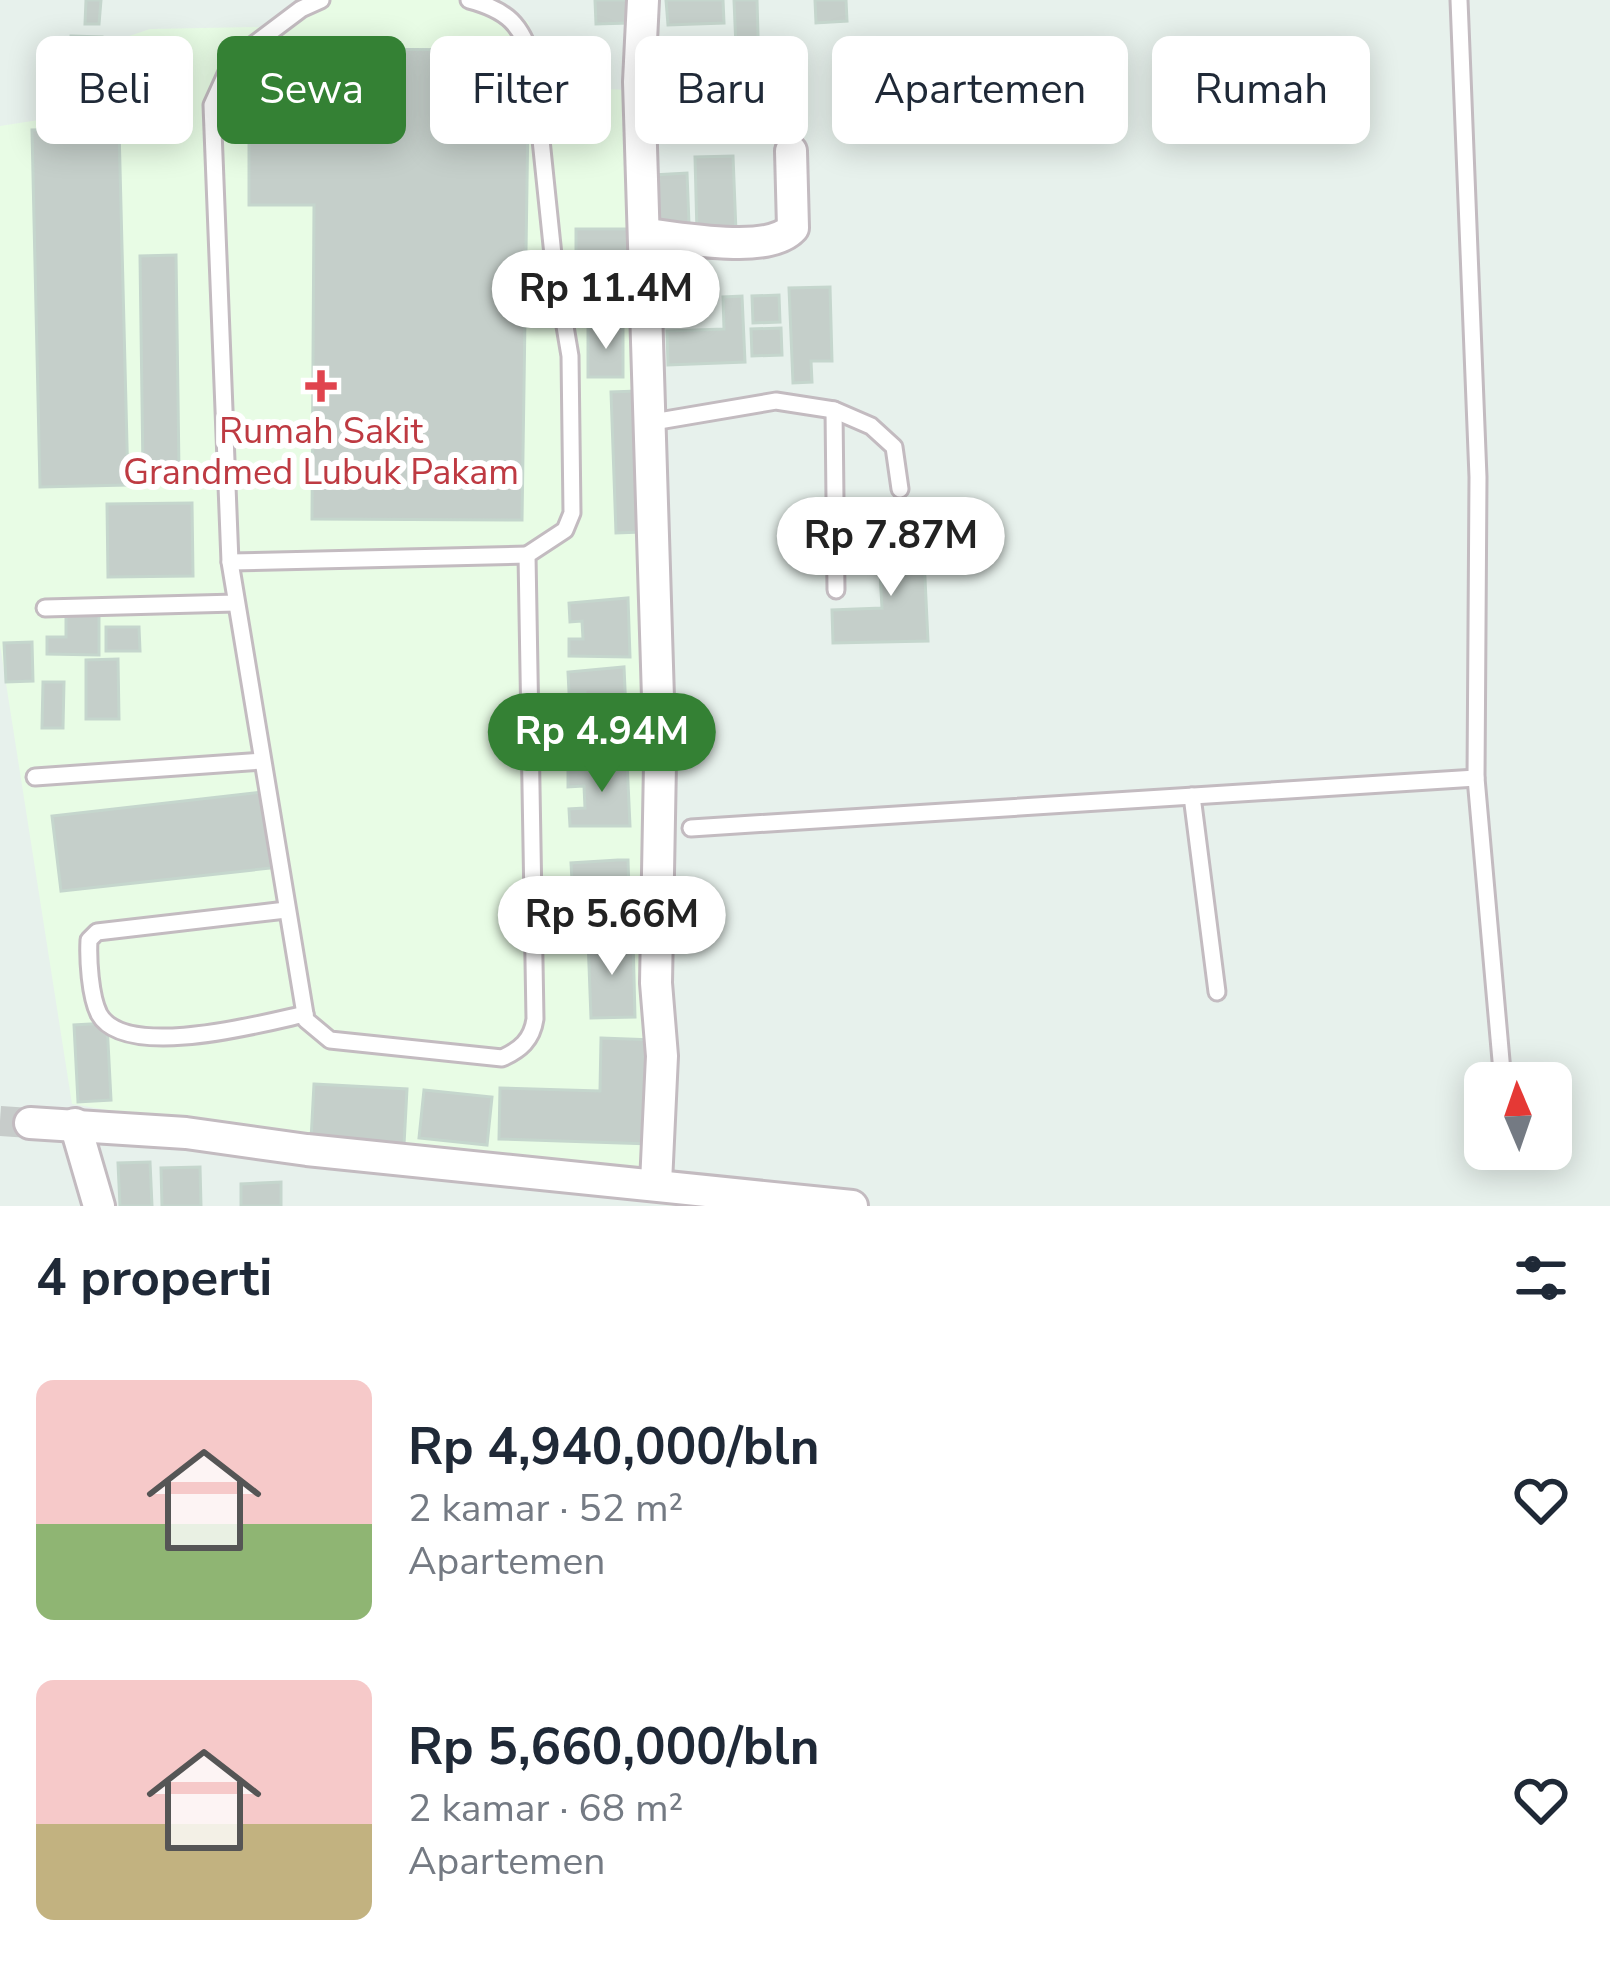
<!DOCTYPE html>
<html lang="id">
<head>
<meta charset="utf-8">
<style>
	:root { --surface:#fff; --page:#f2f2f3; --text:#1f2937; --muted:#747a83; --accent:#348134 }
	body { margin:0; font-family:"Nunito Sans",sans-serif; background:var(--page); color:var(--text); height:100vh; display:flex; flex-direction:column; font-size:45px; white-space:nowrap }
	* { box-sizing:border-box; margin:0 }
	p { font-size:39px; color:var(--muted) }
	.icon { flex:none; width:66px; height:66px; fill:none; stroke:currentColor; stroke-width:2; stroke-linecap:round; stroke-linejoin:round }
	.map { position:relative; height:1206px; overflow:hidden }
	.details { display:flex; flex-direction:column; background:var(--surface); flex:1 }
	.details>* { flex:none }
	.hud { position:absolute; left:36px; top:36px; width:1539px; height:108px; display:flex; gap:24px }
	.needle { width:78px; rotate:358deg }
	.controls { position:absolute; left:1464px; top:1062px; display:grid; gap:24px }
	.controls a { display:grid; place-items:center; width:108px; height:108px; border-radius:18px; background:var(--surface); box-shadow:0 6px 30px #0003; font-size:60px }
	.price { position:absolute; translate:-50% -102px; padding:0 27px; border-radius:42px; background:#fff; color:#222; font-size:39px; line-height:78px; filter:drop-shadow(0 3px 6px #0008) }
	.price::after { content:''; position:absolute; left:50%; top:72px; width:36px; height:27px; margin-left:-18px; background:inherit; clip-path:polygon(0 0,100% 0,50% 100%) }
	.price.current { background:var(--accent); color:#fff }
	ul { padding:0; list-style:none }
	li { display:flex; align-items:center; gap:36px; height:300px; padding:0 36px }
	li span { display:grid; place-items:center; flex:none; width:336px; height:240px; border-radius:18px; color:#555 }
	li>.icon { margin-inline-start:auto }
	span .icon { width:144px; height:144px; fill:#fffc; stroke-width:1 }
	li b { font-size:51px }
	h2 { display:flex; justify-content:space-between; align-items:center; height:144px; padding:0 36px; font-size:51px }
	.pill { padding:0 42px; border-radius:18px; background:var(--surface); box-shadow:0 6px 30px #0003; font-size:42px; line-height:108px }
	.pill.current { background:var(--accent); color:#fff }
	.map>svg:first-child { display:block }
	.medical { fill:#e8fce5 }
	.building { fill:#c5cfca; stroke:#c5d6cd; stroke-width:3 }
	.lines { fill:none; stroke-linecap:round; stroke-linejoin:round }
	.street-tunnel { stroke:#c7ccca; stroke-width:30; stroke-dasharray:30 15; stroke-linecap:butt }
	.lane-casing { stroke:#c3bbc0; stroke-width:21 }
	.street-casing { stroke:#c3bbc0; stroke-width:36 }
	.lane { stroke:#fff; stroke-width:15 }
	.street { stroke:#fff; stroke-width:30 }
	.health-dot { fill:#e0444e; stroke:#fff; stroke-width:4.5 }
	.labels { text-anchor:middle; stroke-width:12; stroke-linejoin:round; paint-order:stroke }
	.health-label { font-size:36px; fill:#be3a42; stroke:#fff }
</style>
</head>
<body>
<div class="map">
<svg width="1610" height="1206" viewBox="0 0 1610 1206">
	<rect width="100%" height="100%" fill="#e7f1ec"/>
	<path class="medical" d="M302,0H488L528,22L549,87L631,90L672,1206L72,1104L0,645V126L58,117V60L150,29L261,27Z"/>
	<g class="building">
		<path d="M86,0H101L99,24H85Z"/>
		<path d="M595,0H629V23L596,24Z"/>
		<path d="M666,0H723L724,23L668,25Z"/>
		<path d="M734,0H757L759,70L737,71Z"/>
		<path d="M815,0H846L847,21L816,23Z"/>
		<path d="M71,36L102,37L101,56L70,55Z"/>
		<path d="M315,49L525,50L528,117L522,520L312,519L314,205H249V115L315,116Z"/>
		<path d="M733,101L734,139L695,141L694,102Z"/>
		<path d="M119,128L128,485L40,487L32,130Z"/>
		<path d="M733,156L736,232L697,233L695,157Z"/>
		<path d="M687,173L689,224L655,225L653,175Z"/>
		<path d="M576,229H628L629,276H576Z"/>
		<path d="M176,255L179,471H143L140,256Z"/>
		<path d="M830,287L832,361H811L812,382L793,383L789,288Z"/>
		<path d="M779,295L780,322L753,323L752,296Z"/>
		<path d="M742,296L745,362L668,365L667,331L724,329L723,297Z"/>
		<path d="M623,327V377H588V328Z"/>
		<path d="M781,328L782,355L752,356L751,329Z"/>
		<path d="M637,391L641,532L616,533L611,392Z"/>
		<path d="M192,503L193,576L108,577L107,504Z"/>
		<path d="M923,537L928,641L833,643L832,610L882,608L878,539Z"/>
		<path d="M628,598L630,657L569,656V639H583L582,621L570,622L569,603Z"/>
		<path d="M66,615H99V655L47,654V637H66Z"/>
		<path d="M106,627H139L140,651H106Z"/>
		<path d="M32,642L33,681L6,682L4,643Z"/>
		<path d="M118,659L119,719H86V660Z"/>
		<path d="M624,667L627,733L574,736L573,716L585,715V692H569L568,672Z"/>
		<path d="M43,682H64L63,728H42Z"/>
		<path d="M627,761L630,826H570L569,809L585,808L584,786L568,787V769L583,768V763Z"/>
		<path d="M263,792L271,868L61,891L52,816Z"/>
		<path d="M618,860H628L630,922L573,924V904L587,903V880L572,881L571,863Z"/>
		<path d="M633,938L635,1017L591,1018L588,939Z"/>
		<path d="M107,1023L111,1100L78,1102L74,1025Z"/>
		<path d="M601,1038L653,1040L650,1144L499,1139L500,1088L600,1091Z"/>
		<path d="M314,1084L407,1089L404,1145L311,1140Z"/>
		<path d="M424,1090L492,1097L487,1145L419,1138Z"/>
		<path d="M150,1162L152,1206H120L118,1163Z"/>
		<path d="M200,1167L201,1206H162L161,1168Z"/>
		<path d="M281,1182V1206H241V1184Z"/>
	</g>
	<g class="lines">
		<path class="street-tunnel" d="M0,1121L30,1123"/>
		<defs>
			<g id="lane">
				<path d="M321,0L301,9L232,61L212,105L230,562L306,1020L330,1040L502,1058C520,1050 532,1040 535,1019L527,555L565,530L572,513L570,356L553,255L533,63C522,24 507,10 469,0"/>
				<path d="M1459,0L1478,477L1476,778L1503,1083"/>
				<path d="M834,410L836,590"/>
				<path d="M647,423L776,401L834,410L871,426L894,447L900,489"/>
				<path d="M230,562L527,555"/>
				<path d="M45,608L236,603"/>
				<path d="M35,777L262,761"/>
				<path d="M1192,796L1217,992"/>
				<path d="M691,828L1476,778"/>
				<path d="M286,910L97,932L89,940C88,959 90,996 99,1014C125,1061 264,1023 305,1014"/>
			</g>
			<g id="street">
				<path d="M643,0L639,82L660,763L656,983L662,1056L656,1183"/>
				<path d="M644,234C680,237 768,256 793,228L791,151"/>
				<path d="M30,1123L186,1133L307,1150L852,1206"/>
				<path d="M75,1124L99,1206"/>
			</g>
		</defs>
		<use href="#lane" class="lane-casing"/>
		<use href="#street" class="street-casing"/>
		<use href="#lane" class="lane"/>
		<use href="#street" class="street"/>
	</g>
	<path class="health-dot" d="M315 368h12v12h12v12h-12v12h-12v-12h-12v-12h12z"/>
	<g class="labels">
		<g class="health-label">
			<text x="321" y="443">Rumah Sakit<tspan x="321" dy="41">Grandmed Lubuk Pakam</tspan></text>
		</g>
	</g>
</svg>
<div class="controls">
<a><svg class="needle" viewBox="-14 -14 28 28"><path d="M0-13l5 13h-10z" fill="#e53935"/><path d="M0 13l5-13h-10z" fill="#747a83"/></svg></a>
</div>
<b class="price" style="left:606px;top:352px">Rp 11.4M</b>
<b class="price" style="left:891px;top:599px">Rp 7.87M</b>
<b class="price current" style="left:602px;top:795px">Rp 4.94M</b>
<b class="price" style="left:612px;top:978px">Rp 5.66M</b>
<div class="hud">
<a class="pill">Beli</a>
<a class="pill current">Sewa</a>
<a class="pill">Filter</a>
<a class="pill">Baru</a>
<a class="pill">Apartemen</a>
<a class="pill">Rumah</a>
</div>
</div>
<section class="details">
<h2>4 properti<svg class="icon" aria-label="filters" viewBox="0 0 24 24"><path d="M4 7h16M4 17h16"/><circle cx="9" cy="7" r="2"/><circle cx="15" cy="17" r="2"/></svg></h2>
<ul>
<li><span style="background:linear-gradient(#f6c9c9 60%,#8fb573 0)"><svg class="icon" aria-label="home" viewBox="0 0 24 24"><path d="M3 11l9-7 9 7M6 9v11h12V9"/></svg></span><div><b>Rp 4,940,000/bln</b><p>2 kamar · 52 m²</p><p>Apartemen</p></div><svg class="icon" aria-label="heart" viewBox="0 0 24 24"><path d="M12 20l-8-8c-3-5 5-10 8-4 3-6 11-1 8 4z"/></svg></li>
<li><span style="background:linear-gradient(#f6c9c9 60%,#c2b280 0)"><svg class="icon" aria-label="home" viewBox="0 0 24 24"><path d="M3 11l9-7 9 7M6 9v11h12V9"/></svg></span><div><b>Rp 5,660,000/bln</b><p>2 kamar · 68 m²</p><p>Apartemen</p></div><svg class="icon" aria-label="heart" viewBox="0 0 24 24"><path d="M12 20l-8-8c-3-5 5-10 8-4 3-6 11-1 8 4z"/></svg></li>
</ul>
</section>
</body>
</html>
